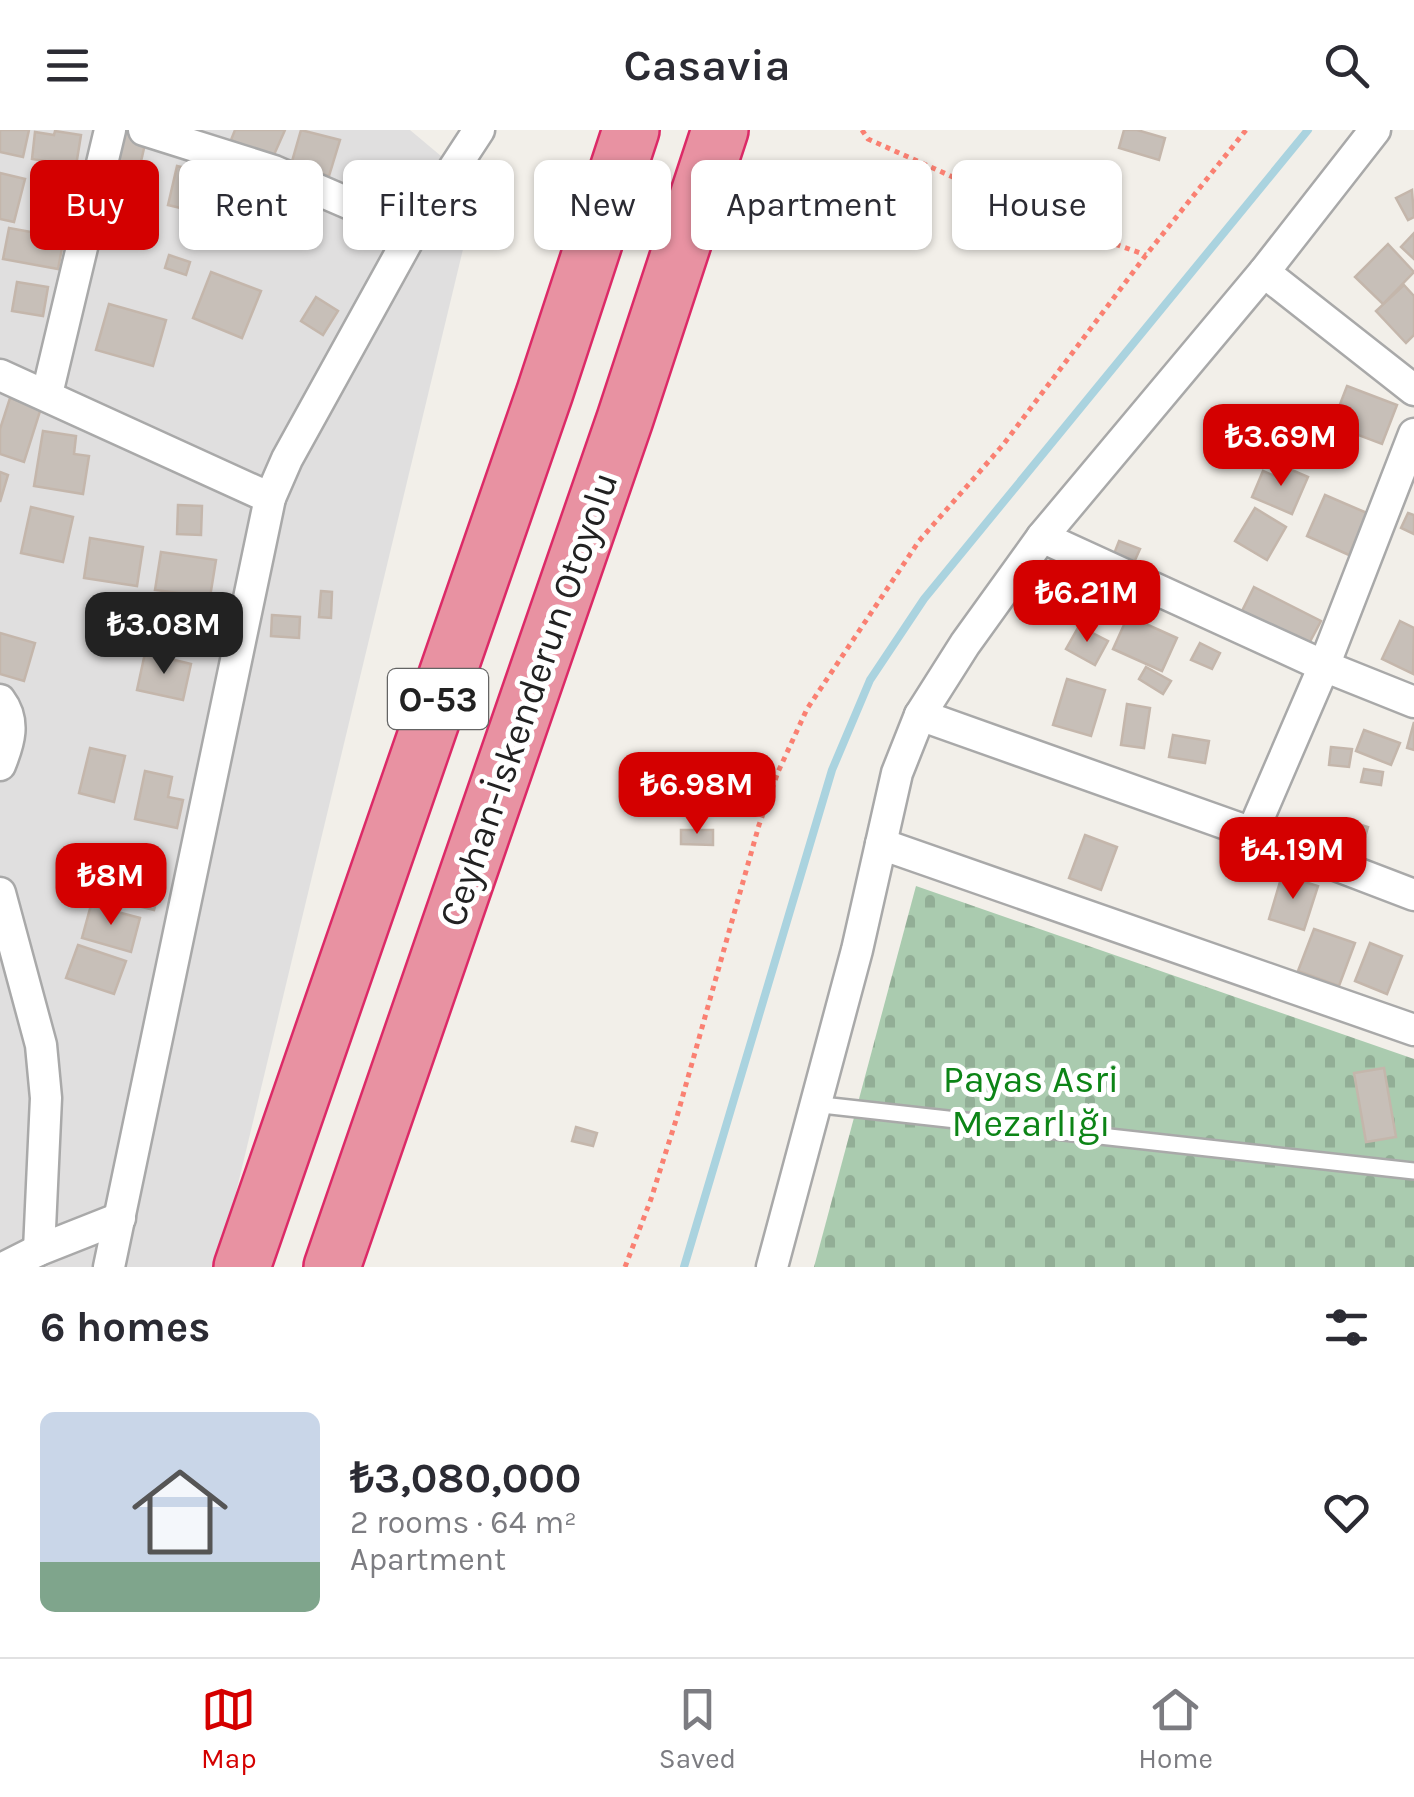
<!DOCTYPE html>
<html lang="en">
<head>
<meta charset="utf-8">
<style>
	:root { --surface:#fff; --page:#f2f2f3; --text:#2b2b33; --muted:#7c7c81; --line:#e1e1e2; --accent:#d40000 }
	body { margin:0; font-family:Karla,sans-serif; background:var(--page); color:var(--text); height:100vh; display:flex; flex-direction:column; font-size:38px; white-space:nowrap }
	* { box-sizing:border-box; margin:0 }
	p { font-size:32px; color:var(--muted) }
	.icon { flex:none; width:55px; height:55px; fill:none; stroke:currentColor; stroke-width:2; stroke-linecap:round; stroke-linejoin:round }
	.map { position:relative; height:1137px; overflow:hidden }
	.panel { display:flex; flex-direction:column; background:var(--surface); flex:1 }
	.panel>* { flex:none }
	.hud { position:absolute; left:30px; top:30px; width:1355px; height:90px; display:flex; gap:20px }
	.price { position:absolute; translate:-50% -85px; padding:0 22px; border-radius:20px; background:var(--accent); color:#fff; font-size:32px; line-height:65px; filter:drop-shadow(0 2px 5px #0008) }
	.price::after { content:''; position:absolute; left:50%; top:60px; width:30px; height:22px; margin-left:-15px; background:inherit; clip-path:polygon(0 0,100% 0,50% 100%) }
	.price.current { background:#222; color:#fff }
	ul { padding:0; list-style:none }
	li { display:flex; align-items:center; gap:30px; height:250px; padding:0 40px }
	li span { display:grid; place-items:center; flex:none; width:280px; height:200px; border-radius:15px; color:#555 }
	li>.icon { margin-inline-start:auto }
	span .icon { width:120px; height:120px; fill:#fffc; stroke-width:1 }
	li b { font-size:42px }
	h2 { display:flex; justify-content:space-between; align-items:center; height:120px; padding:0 40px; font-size:42px }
	.pill { padding:0 35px; border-radius:15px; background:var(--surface); box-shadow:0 2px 8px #0004; font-size:35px; line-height:90px }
	.pill.current { background:var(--accent); color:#fff }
	header { display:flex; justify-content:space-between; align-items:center; height:130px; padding:0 40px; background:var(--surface); font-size:45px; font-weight:600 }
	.tab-bar { display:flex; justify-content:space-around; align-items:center; height:140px; border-top:2px solid var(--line); background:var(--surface); font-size:28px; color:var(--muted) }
	.tab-bar a { display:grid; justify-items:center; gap:5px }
	.tab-bar .current { color:var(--accent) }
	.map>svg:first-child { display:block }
	.residential { fill:#e0dfdf }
	.cemetery { fill:url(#cemetery-stones) }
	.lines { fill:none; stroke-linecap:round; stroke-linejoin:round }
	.stream { stroke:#aad3df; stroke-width:8 }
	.building { fill:#c7bfb8; stroke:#c4b6ab; stroke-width:2.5 }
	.service-casing { stroke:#a9a9a9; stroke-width:20 }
	.minor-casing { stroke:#a9a9a9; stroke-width:35 }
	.motorway-casing { stroke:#dc2a67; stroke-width:60 }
	.path { stroke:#fa8072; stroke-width:5; stroke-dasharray:5 5; stroke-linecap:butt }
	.service { stroke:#fff; stroke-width:15 }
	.minor { stroke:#fff; stroke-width:30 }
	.motorway { stroke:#e892a2; stroke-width:55 }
	.labels { text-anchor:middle; stroke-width:10; stroke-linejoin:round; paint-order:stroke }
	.shield { fill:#fff; stroke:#646464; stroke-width:2.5 }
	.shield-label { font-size:35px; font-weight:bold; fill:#222 }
	.street-label { font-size:38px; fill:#222; stroke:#fff }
	.park-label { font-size:38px; fill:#0c8416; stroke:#fff }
</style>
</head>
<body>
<header><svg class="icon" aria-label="menu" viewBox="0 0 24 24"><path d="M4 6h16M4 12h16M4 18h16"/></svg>Casavia<svg class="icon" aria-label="search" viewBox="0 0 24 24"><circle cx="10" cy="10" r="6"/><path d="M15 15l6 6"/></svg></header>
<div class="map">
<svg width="1414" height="1137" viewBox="0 0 1414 1137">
	<defs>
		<pattern id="cemetery-stones" width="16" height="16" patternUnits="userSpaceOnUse" patternTransform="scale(2.5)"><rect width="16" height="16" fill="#aacbaf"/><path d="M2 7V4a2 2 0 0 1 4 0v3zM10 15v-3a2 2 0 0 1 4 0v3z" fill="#92ae96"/></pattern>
	</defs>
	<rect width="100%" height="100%" fill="#f2efe9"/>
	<path class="residential" d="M0,0H410L478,57L218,1137H0Z"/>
	<path class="cemetery" d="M916,756L1414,929V1137H814Z"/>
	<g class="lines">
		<path class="stream" d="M684,1137L832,640L870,550L924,469L1308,0"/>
	</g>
	<g class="building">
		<path d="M0,0H29L23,27L0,22Z"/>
		<path d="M117,0L147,5L140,36L110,29Z"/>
		<path d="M235,0H285L273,27L231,10Z"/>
		<path d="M301,0L340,10L329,46L291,35Z"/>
		<path d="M1124,0H1137L1165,8L1159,30L1119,18Z"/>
		<path d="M55,1L81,5L76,36L32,29L35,2L54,5Z"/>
		<path d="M177,36L223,46L214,86L168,75Z"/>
		<path d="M0,43L25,49L14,92L0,89Z"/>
		<path d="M1412,60L1414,87L1408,90L1396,68Z"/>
		<path d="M9,98L64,108L58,139L3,129Z"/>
		<path d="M1414,103V129L1401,117Z"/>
		<path d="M1388,114L1414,142L1383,174L1355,147Z"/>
		<path d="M169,125L190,132L186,145L165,138Z"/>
		<path d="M211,142L261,161L242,208L193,188Z"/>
		<path d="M17,152L48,157L43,186L12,181Z"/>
		<path d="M1404,155L1414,166V205L1406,213L1376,181Z"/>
		<path d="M316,167L338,181L323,205L301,191Z"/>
		<path d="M109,174L166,190L153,236L96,220Z"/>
		<path d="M1347,256L1397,275L1382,314L1332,295Z"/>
		<path d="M10,268L41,278L24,332L0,324V299Z"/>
		<path d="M43,301L76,306L74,324L89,326L83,364L34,356Z"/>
		<path d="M1280,335L1308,347L1292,384L1252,367L1263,341L1275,346Z"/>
		<path d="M0,342L8,345L0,372Z"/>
		<path d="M1325,365L1367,383L1349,425L1307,406Z"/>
		<path d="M178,375L202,376L201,405L177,404Z"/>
		<path d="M31,377L73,387L63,432L21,423Z"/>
		<path d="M1255,378L1286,397L1267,430L1235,411Z"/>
		<path d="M1408,383L1414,385V404L1401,398Z"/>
		<path d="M90,408L143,417L137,456L84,448Z"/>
		<path d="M1119,411L1140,419L1132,437L1112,429Z"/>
		<path d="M161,422L216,430L210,467L155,460Z"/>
		<path d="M1254,457L1321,491L1306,519L1240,485Z"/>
		<path d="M321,461L332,462L331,488L319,487Z"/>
		<path d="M1100,462L1121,472L1112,490L1091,480Z"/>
		<path d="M272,485L300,487L299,508L271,506Z"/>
		<path d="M1128,486L1177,508L1162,541L1113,519Z"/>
		<path d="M1400,491L1414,498L1413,544L1382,529Z"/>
		<path d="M1079,496L1108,511L1095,535L1066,519Z"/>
		<path d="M0,503L35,513L24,551L0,544Z"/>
		<path d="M1200,513L1220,523L1212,539L1191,530Z"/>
		<path d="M145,523L191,534L183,570L137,560Z"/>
		<path d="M1146,537L1171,551L1163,564L1139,549Z"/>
		<path d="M1067,549L1105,560L1091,606L1053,595Z"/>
		<path d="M1127,574L1150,578L1144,618L1121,615Z"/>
		<path d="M1414,592V620L1407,618Z"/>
		<path d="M1364,600L1400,613L1391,635L1356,621Z"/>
		<path d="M1173,605L1209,611L1205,633L1169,627Z"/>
		<path d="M1331,617L1352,619L1349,637L1329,635Z"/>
		<path d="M90,618L125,626L114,672L79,663Z"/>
		<path d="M1364,639L1383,642L1381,655L1361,652Z"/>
		<path d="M145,641L172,647L168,667L183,670L177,698L135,689Z"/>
		<path d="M1342,689L1368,697L1359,727L1333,719Z"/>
		<path d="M681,700H713V715L681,714Z"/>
		<path d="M1085,705L1117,717L1101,760L1069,748Z"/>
		<path d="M109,738L162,751L154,780L102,767Z"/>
		<path d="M1282,745L1318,756L1304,800L1269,789Z"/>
		<path d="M91,775L140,788L131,822L82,808Z"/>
		<path d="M1314,799L1355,813L1339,856L1298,841Z"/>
		<path d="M1370,813L1402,826L1387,864L1355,851Z"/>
		<path d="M78,815L126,831L114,864L66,848Z"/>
		<path d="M1384,938L1396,1007L1366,1012L1354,943Z"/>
		<path d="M576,997L597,1003L593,1016L572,1011Z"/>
	</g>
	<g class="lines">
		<defs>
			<path id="service" d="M813,974L1414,1041"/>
			<g id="minor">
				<path d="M144,0L274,41L413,101"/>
				<path d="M1264,142L1414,260"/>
				<path d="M0,245L270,368L109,1137"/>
				<path d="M47,264L110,0"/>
				<path d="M270,368L287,329L413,101L479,0"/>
				<path d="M1042,407L1324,536L1414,572"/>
				<path d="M0,570C16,591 9,613 0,635"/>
				<path d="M920,585L1252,703L1414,765"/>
				<path d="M1252,703L1324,536L1414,304"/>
				<path d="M881,714L1414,900"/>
				<path d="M0,763L41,915L46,968L39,1120"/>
				<path d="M5,1137L39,1120L120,1088"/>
				<path d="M772,1137L857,820L897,643L920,585L965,514L1042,407L1264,142L1375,0"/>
			</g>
			<g id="motorway">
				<path d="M242,1137L545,262L631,0"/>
				<path d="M332,1137L625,289L720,0"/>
			</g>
		</defs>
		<use href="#service" class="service-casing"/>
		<use href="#minor" class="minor-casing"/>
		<use href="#motorway" class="motorway-casing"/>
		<g class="path">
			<path d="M862,0L868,9L1058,94L1146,125"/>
			<path d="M625,1137L651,1069L676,990L759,695L778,642L807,579L919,411L1003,315L1146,125L1246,0"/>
		</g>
		<use href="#service" class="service"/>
		<use href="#minor" class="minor"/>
		<use href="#motorway" class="motorway"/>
	</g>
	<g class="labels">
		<rect class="shield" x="388" y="539" width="100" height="60" rx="8"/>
		<g class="shield-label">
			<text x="438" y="581">O-53</text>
		</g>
		<g class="street-label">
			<text transform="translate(528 569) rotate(-71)" y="13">Ceyhan-İskenderun Otoyolu</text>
		</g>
		<g class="park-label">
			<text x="1031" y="962">Payas Asri<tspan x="1031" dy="44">Mezarlığı</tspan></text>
		</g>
	</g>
</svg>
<b class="price" style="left:1281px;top:359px">₺3.69M</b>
<b class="price" style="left:1087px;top:515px">₺6.21M</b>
<b class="price current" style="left:164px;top:547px">₺3.08M</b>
<b class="price" style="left:697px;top:707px">₺6.98M</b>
<b class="price" style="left:1293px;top:772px">₺4.19M</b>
<b class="price" style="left:111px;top:798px">₺8M</b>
<div class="hud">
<a class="pill current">Buy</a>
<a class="pill">Rent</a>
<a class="pill">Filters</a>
<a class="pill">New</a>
<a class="pill">Apartment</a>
<a class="pill">House</a>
</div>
</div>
<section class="panel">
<h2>6 homes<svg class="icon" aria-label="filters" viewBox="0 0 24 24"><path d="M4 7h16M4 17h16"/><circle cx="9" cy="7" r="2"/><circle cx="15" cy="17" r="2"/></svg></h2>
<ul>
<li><span style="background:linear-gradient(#c9d6e8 75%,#7fa58c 0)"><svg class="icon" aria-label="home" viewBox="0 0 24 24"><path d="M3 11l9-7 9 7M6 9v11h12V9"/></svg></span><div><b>₺3,080,000</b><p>2 rooms · 64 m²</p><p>Apartment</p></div><svg class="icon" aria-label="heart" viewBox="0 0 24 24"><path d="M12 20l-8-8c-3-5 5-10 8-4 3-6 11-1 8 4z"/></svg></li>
</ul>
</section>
<nav class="tab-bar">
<a class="current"><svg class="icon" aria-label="map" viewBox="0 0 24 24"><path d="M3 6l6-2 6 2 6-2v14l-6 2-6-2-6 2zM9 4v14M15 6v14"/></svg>Map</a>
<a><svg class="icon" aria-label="saved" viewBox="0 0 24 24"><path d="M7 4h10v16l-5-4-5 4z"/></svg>Saved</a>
<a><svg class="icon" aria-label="home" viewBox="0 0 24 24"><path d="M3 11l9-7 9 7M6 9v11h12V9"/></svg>Home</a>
</nav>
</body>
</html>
